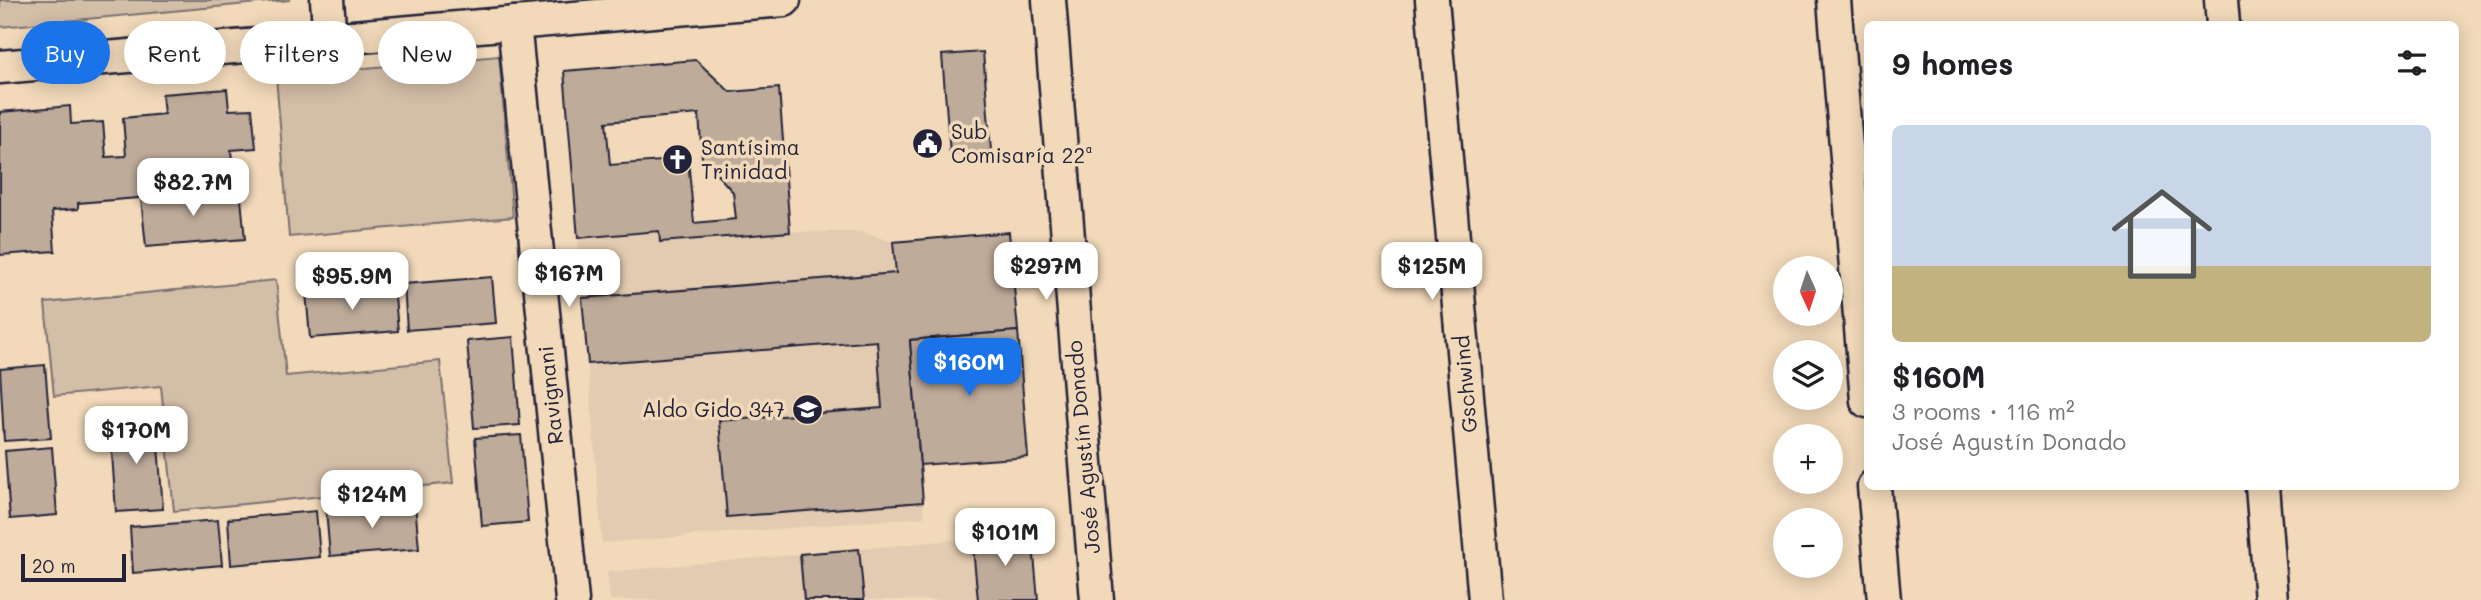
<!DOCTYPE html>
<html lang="en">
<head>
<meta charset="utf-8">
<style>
	:root { --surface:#fff; --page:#f6f6f6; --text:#202124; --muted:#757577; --line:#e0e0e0; --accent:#1a73e8 }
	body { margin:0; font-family:Mali,sans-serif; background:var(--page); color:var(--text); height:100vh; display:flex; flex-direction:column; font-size:26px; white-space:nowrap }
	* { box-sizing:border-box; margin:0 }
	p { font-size:23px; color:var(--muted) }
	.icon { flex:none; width:38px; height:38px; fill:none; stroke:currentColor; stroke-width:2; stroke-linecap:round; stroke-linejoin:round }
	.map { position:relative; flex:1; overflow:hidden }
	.side { position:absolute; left:1864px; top:21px; width:595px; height:469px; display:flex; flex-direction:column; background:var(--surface); border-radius:10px; box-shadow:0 4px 18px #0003 }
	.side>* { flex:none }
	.hud { position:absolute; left:21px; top:21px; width:665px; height:63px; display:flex; gap:14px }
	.needle { width:46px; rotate:177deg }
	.fabs { position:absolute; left:1773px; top:256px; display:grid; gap:14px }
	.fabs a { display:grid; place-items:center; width:70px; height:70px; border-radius:50%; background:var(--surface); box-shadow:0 4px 18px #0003; font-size:35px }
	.scale { position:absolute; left:21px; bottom:18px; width:105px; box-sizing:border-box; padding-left:7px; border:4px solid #22223b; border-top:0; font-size:19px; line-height:24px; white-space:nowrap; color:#22223b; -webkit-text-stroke:5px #f1d9b9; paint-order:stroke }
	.price { position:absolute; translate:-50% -60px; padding:0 16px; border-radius:14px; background:#fff; color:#222; font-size:23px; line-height:46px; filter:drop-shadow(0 2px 4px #0008) }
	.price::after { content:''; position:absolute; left:50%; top:42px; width:21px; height:16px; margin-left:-10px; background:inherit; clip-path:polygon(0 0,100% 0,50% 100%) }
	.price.active { background:var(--accent); color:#fff }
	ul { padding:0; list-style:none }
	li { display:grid; align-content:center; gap:14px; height:371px; padding:0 28px }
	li+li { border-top:2px solid var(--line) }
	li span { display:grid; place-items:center; height:217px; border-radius:10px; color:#555 }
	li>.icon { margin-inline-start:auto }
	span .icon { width:126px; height:126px; fill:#fffc; stroke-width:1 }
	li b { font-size:30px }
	h2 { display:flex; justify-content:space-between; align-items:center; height:84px; padding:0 28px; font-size:30px }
	.pill { padding:0 24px; border-radius:32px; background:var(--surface); box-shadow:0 4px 18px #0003; font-size:24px; line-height:63px }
	.pill.active { background:var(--accent); color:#fff }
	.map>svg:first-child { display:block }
	.built { fill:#e2cbb0 }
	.green { fill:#d3bea7; stroke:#7a7071; stroke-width:2 }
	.building { fill:#beab9a; stroke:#22223b; stroke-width:2; fill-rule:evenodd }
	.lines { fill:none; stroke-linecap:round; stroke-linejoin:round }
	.minor-casing { stroke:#22223b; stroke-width:37 }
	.minor { stroke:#f1d9b9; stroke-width:32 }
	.labels { text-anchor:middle; stroke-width:7; stroke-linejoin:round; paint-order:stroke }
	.poi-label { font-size:21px; fill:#22223b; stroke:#f1d9b9; text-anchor:start }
	.street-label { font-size:21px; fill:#22223b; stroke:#f1d9b9 }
</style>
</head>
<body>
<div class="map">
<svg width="2481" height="600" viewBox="0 0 2481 600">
	<rect width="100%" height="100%" fill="#f1d9b9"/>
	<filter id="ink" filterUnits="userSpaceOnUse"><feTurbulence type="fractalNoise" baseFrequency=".0143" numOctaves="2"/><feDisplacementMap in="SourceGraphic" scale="14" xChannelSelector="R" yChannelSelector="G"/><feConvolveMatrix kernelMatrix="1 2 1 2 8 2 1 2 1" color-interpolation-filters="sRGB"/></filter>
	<g filter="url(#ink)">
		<g class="built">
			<path d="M659,231L660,242L790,232H861L893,242L1009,232L1028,457L920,465L924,517L602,543L578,238Z"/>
			<path d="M1032,533L1038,600H610L607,572Z"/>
		</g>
		<g class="green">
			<path d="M0,0H290L0,27Z"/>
			<path d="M499,56L513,217L289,237L276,76Z"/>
			<path d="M276,280L286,376L440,361L453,483L174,511L161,386L54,396L45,303Z"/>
		</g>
		<g class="building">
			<path d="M983,52L991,151L950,154L942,55Z"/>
			<path d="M696,60L730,92L779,88L790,232L660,242L659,231L578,238L564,71ZM699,114L702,158L733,192L736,219L694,223L688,159L610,165L606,122Z"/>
			<path d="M227,89L229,110L252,109L256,148L231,150L235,190L78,203V209L52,211L55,251L0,255V112L70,106L71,124L103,122L106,157L126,156L123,118L164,114L162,94Z"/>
			<path d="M240,189L245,239L146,247L141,198Z"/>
			<path d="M1009,232L1018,331L910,340L923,502L727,517L719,421L882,408L877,341L588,364L582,298L896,273L893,242Z"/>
			<path d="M492,277L496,323L407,330L404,284Z"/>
			<path d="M394,285L398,331L310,338L306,292Z"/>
			<path d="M1018,331L1028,457L920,465L910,340Z"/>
			<path d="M513,337L520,425L474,428L467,341Z"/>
			<path d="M45,365L51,438L4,441L0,369Z"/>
			<path d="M156,420L163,509L116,512L110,424Z"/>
			<path d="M521,435L528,522L482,526L475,438Z"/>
			<path d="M52,447L57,515L10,519L5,451Z"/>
			<path d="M415,503L419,549L330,556L326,510Z"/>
			<path d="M316,511L320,557L231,565L228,519Z"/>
			<path d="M218,520L222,565L133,573L130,527Z"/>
			<path d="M1032,533L1038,600H978L972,538Z"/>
			<path d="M859,549L864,600H804L800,554Z"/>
		</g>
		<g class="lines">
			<defs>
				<g id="minor">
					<path d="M327,0L330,39"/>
					<path d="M1049,0L1097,600"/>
					<path d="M1432,0L1485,600"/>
					<path d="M1834,0L1867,401"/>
					<path d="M2221,0L2223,24"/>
					<path d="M514,23L572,600"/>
					<path d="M0,67L784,0"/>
					<path d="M1874,486L1884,600"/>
					<path d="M2262,486L2271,600"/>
				</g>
			</defs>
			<use href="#minor" class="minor-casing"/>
			<use href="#minor" class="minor"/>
		</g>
	</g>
	<defs>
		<symbol id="civic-disc" viewBox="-11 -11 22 22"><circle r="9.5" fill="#22223b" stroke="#f1d9b9"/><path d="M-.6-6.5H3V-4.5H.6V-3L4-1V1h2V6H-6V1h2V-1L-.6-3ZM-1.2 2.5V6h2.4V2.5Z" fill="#fff"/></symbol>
		<symbol id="church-disc" viewBox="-11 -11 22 22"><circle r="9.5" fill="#22223b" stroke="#f1d9b9"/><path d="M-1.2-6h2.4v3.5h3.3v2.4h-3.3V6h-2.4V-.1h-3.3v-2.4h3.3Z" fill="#fff"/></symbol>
		<symbol id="school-disc" viewBox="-11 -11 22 22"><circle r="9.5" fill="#22223b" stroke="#f1d9b9"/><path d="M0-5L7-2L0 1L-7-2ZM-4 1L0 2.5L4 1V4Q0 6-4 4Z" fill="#fff"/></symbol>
	</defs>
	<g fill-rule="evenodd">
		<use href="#civic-disc" x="910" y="126" width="35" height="35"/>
		<use href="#church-disc" x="660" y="142" width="35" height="35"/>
		<use href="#school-disc" x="790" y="392" width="35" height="35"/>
	</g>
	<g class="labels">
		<g class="poi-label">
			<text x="951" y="139">Sub<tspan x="951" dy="24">Comisaría 22ª</tspan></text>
			<text x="701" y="155">Santísima<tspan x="701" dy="24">Trinidad</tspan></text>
			<text x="785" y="417" text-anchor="end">Aldo Gido 347</text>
		</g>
		<g class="street-label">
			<text transform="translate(1466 384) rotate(-95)" y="7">Gschwind</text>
			<text transform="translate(551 395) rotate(-96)" y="7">Ravignani</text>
			<text transform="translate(1084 447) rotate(-95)" y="7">José Agustín Donado</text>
		</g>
	</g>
</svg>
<div class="fabs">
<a><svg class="needle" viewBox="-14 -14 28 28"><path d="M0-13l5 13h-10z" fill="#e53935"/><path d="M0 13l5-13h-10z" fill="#757577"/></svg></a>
<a><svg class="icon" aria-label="layers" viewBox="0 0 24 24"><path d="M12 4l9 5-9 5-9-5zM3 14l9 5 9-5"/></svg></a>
<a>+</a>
<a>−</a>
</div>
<div class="scale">20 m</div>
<b class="price" style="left:193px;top:218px">$82.7M</b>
<b class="price" style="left:1046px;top:302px">$297M</b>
<b class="price" style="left:1432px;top:302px">$125M</b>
<b class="price" style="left:569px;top:309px">$167M</b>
<b class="price" style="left:352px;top:312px">$95.9M</b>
<b class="price active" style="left:969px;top:398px">$160M</b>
<b class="price" style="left:136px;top:466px">$170M</b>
<b class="price" style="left:372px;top:530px">$124M</b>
<b class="price" style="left:1005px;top:568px">$101M</b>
<div class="hud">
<a class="pill active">Buy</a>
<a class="pill">Rent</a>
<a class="pill">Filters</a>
<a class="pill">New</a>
</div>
<section class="side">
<h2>9 homes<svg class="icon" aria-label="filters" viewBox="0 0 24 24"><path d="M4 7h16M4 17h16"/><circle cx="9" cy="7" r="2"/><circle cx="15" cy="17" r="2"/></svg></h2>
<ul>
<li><span style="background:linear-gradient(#c9d6e8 65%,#c2b280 0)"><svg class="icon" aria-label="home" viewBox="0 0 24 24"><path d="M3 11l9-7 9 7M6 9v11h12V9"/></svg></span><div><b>$160M</b><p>3 rooms · 116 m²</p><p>José Agustín Donado</p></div></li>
</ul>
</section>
</div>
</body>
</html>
